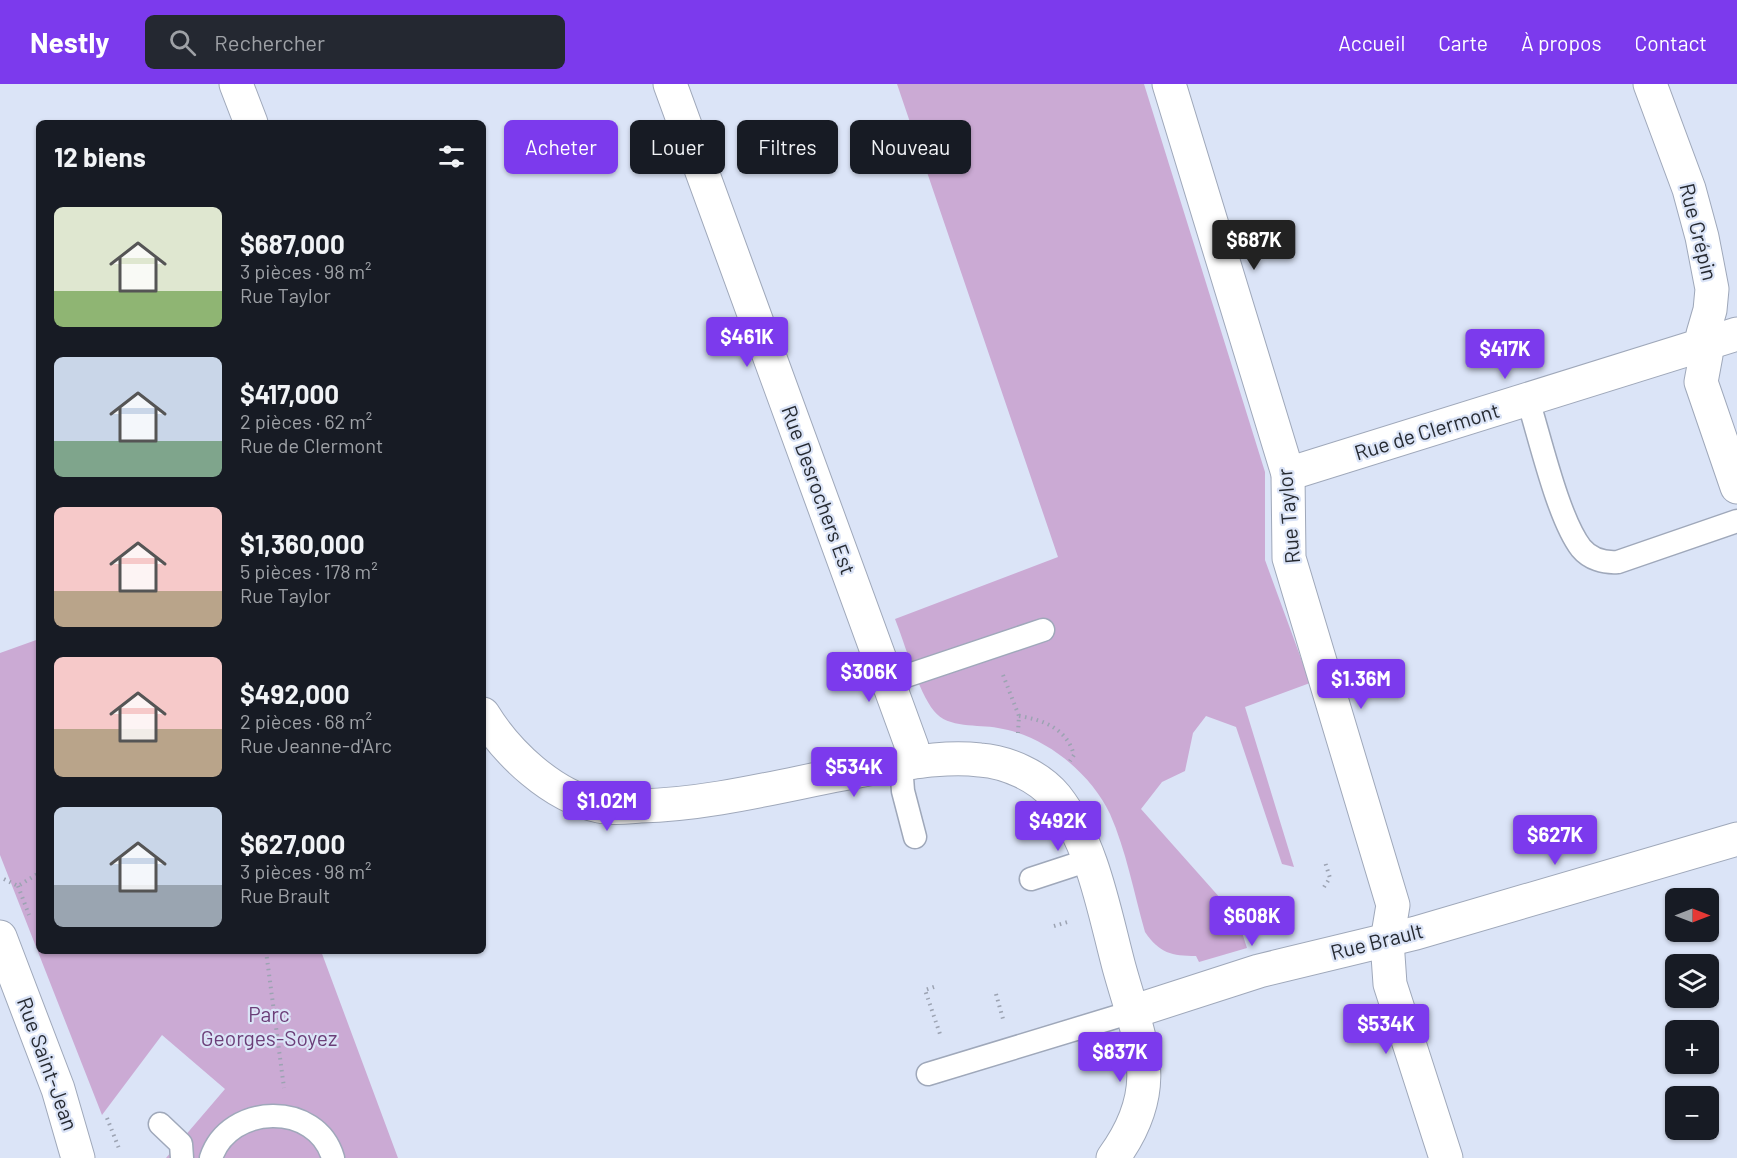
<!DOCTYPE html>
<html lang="fr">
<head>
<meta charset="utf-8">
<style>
	:root { --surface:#171b24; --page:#242831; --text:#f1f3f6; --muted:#9ea1a6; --accent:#7c3aed }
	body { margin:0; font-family:Barlow,sans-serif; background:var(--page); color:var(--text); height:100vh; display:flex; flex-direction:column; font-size:22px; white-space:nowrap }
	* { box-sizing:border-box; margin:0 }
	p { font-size:20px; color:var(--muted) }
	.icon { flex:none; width:33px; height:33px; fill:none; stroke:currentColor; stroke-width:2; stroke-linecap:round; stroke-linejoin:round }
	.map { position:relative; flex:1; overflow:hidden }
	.panel { position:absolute; left:36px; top:36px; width:450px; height:834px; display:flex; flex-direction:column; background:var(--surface); border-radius:9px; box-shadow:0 2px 4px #0004 }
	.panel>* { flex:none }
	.guide { position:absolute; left:504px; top:36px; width:570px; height:54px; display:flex; gap:12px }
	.needle { width:39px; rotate:90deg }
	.fabs { position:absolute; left:1665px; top:804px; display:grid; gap:12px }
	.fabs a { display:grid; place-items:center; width:54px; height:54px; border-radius:9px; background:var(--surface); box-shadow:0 2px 4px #0004; font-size:30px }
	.price { position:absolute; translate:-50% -51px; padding:0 14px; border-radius:6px; background:var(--accent); color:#fff; font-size:20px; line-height:39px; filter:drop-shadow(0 2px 3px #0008) }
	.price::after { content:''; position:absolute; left:50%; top:36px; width:18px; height:14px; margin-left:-9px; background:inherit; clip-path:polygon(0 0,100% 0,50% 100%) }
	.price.current { background:#222; color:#fff }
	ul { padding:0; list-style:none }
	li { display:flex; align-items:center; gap:18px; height:150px; padding:0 18px }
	li span { display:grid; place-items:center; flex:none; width:168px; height:120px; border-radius:9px; color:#555 }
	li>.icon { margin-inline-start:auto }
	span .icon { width:72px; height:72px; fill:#fffc; stroke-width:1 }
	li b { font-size:26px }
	h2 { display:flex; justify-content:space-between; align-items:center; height:72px; padding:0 18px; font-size:26px }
	.pill { padding:0 21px; border-radius:9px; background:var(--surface); box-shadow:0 2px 4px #0004; font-size:21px; line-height:54px }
	.pill.current { background:var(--accent); color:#fff }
	header { display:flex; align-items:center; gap:36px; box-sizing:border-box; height:84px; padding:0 30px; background:var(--accent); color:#fff }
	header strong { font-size:28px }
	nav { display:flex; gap:33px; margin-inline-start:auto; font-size:21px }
	.search { width:420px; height:54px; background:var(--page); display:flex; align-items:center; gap:15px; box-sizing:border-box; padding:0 21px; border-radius:9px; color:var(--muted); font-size:22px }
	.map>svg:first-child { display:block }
	.green { fill:#cbaad4 }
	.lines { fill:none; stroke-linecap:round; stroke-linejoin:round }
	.lane-casing { stroke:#9fa8ba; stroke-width:25 }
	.street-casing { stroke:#9fa8ba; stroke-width:35 }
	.path { stroke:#9ca3b2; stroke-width:4; stroke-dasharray:1.5 4.5; stroke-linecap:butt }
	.lane { stroke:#fff; stroke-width:22 }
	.street { stroke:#fff; stroke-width:33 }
	.labels { text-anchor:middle; stroke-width:4.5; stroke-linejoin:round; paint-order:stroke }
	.street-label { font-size:21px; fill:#262a31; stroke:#dbe4f7 }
	.park-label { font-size:21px; fill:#6b3e78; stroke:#dbe4f7 }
</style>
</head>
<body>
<header>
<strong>Nestly</strong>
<div class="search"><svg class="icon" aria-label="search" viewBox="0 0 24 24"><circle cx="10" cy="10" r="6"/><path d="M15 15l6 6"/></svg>Rechercher</div>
<nav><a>Accueil</a><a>Carte</a><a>À propos</a><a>Contact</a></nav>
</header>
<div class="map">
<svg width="1737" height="1074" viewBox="0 0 1737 1074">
	<rect width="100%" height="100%" fill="#dbe4f7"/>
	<g class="green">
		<path d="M897,0H1144L1265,388V476L1310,599L1245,623L1294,783L1282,780L1236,643L1206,632L1193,649L1185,687L1162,698L1141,725L1237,833L1247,864L1199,878L1196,872C1172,872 1159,869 1145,848C1134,809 1126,766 1110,730C1090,688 1044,651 998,644C978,640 948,645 934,627C918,607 905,560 895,535L1058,473Z"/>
		<path d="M39,555V867H321L398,1074H166L225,1005L162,951L102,1031L0,771V569Z"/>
	</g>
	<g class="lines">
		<defs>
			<g id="lane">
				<path d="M1528,316C1540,354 1558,434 1581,464C1590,475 1604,479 1618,478L1737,437"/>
				<path d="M888,598L1043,546"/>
				<path d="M901,680L903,707L915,753"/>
				<path d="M1031,795L1089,776"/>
				<path d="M928,990L1132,928"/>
				<path d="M160,1040L181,1060L182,1074"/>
				<path d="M211,1074C229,1019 317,1017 333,1074"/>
			</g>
			<g id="street">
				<path d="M236,0L251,39"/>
				<path d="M670,0L912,663L913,678"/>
				<path d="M1169,0L1288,390L1289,474L1393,821L1387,857L1390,900L1446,1074"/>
				<path d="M1650,0L1689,105L1702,153L1712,205L1710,226L1703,250L1706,271L1701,298L1737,403"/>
				<path d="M1288,390L1737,250"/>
				<path d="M483,630C507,669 552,712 599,722C612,725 627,723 640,722C719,720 797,697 875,684C909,679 945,672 980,676C1007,678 1039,692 1056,713C1093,760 1104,827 1119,883C1140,959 1165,1003 1113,1074"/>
				<path d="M0,853L58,1005L78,1074"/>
				<path d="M1132,928L1259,887L1416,849L1737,755"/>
			</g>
		</defs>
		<use href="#lane" class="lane-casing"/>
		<use href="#street" class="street-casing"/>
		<g class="path">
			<path d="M1003,591L1019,632L1018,649"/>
			<path d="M1019,632C1044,636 1067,645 1074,671L1070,677"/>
			<path d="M4,795L18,802L39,789"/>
			<path d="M18,802L29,831"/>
			<path d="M1324,803L1330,794L1325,778"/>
			<path d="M1054,842L1071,837"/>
			<path d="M266,867L284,1004"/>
			<path d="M934,903L925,906L941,953"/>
			<path d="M996,910L1003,935"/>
			<path d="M107,1034L120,1067"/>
		</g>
		<use href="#lane" class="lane"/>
		<use href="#street" class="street"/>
	</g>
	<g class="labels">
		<g class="street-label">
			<text transform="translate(1698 148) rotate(76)" y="7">Rue Crépin</text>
			<text transform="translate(1427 348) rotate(-17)" y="7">Rue de Clermont</text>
			<text transform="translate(818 406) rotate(70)" y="7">Rue Desrochers Est</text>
			<text transform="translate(1289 432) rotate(-95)" y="7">Rue Taylor</text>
			<text transform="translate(1377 858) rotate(-14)" y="7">Rue Brault</text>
			<text transform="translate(47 980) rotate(70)" y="7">Rue Saint-Jean</text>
		</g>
		<g class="park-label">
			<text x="269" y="938">Parc<tspan x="269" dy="24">Georges-Soyez</tspan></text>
		</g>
	</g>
</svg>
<div class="fabs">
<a><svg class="needle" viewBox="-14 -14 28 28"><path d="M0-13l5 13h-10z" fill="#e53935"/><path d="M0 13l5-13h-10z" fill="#9ea1a6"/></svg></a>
<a><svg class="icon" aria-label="layers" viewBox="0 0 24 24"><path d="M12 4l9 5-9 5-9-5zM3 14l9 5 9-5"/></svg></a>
<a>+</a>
<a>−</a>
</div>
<b class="price current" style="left:1254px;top:187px">$687K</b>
<b class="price" style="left:747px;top:284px">$461K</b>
<b class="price" style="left:1505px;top:296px">$417K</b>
<b class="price" style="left:869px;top:619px">$306K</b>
<b class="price" style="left:1361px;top:626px">$1.36M</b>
<b class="price" style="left:854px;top:714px">$534K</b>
<b class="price" style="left:607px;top:748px">$1.02M</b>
<b class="price" style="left:1058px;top:768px">$492K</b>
<b class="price" style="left:1555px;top:782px">$627K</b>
<b class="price" style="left:1252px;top:863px">$608K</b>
<b class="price" style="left:1386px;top:971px">$534K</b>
<b class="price" style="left:1120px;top:999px">$837K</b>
<div class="guide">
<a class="pill current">Acheter</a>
<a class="pill">Louer</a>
<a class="pill">Filtres</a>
<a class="pill">Nouveau</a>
</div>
<section class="panel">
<h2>12 biens<svg class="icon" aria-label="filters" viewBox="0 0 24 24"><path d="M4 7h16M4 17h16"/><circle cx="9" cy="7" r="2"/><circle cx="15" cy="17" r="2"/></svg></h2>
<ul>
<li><span style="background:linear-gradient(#dfe7d0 70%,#8fb573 0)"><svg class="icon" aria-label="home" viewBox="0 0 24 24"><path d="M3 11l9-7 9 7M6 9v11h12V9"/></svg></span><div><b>$687,000</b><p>3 pièces · 98 m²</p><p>Rue Taylor</p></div></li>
<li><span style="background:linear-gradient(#c9d6e8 70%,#7fa58c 0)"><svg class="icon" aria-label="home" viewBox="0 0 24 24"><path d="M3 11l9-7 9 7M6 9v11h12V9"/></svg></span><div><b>$417,000</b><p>2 pièces · 62 m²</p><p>Rue de Clermont</p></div></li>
<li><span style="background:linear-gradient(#f6c9c9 70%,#b9a48a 0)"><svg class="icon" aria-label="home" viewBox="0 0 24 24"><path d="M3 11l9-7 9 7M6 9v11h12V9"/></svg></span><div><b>$1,360,000</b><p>5 pièces · 178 m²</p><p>Rue Taylor</p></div></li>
<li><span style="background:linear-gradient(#f6c9c9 60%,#b9a48a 0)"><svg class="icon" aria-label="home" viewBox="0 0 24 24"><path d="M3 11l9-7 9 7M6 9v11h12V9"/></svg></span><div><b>$492,000</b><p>2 pièces · 68 m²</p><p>Rue Jeanne-d'Arc</p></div></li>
<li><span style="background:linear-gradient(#c9d6e8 65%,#9aa5b1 0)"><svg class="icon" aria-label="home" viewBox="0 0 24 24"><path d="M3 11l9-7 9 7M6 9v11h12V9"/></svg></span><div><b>$627,000</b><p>3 pièces · 98 m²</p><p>Rue Brault</p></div></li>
</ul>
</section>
</div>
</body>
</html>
